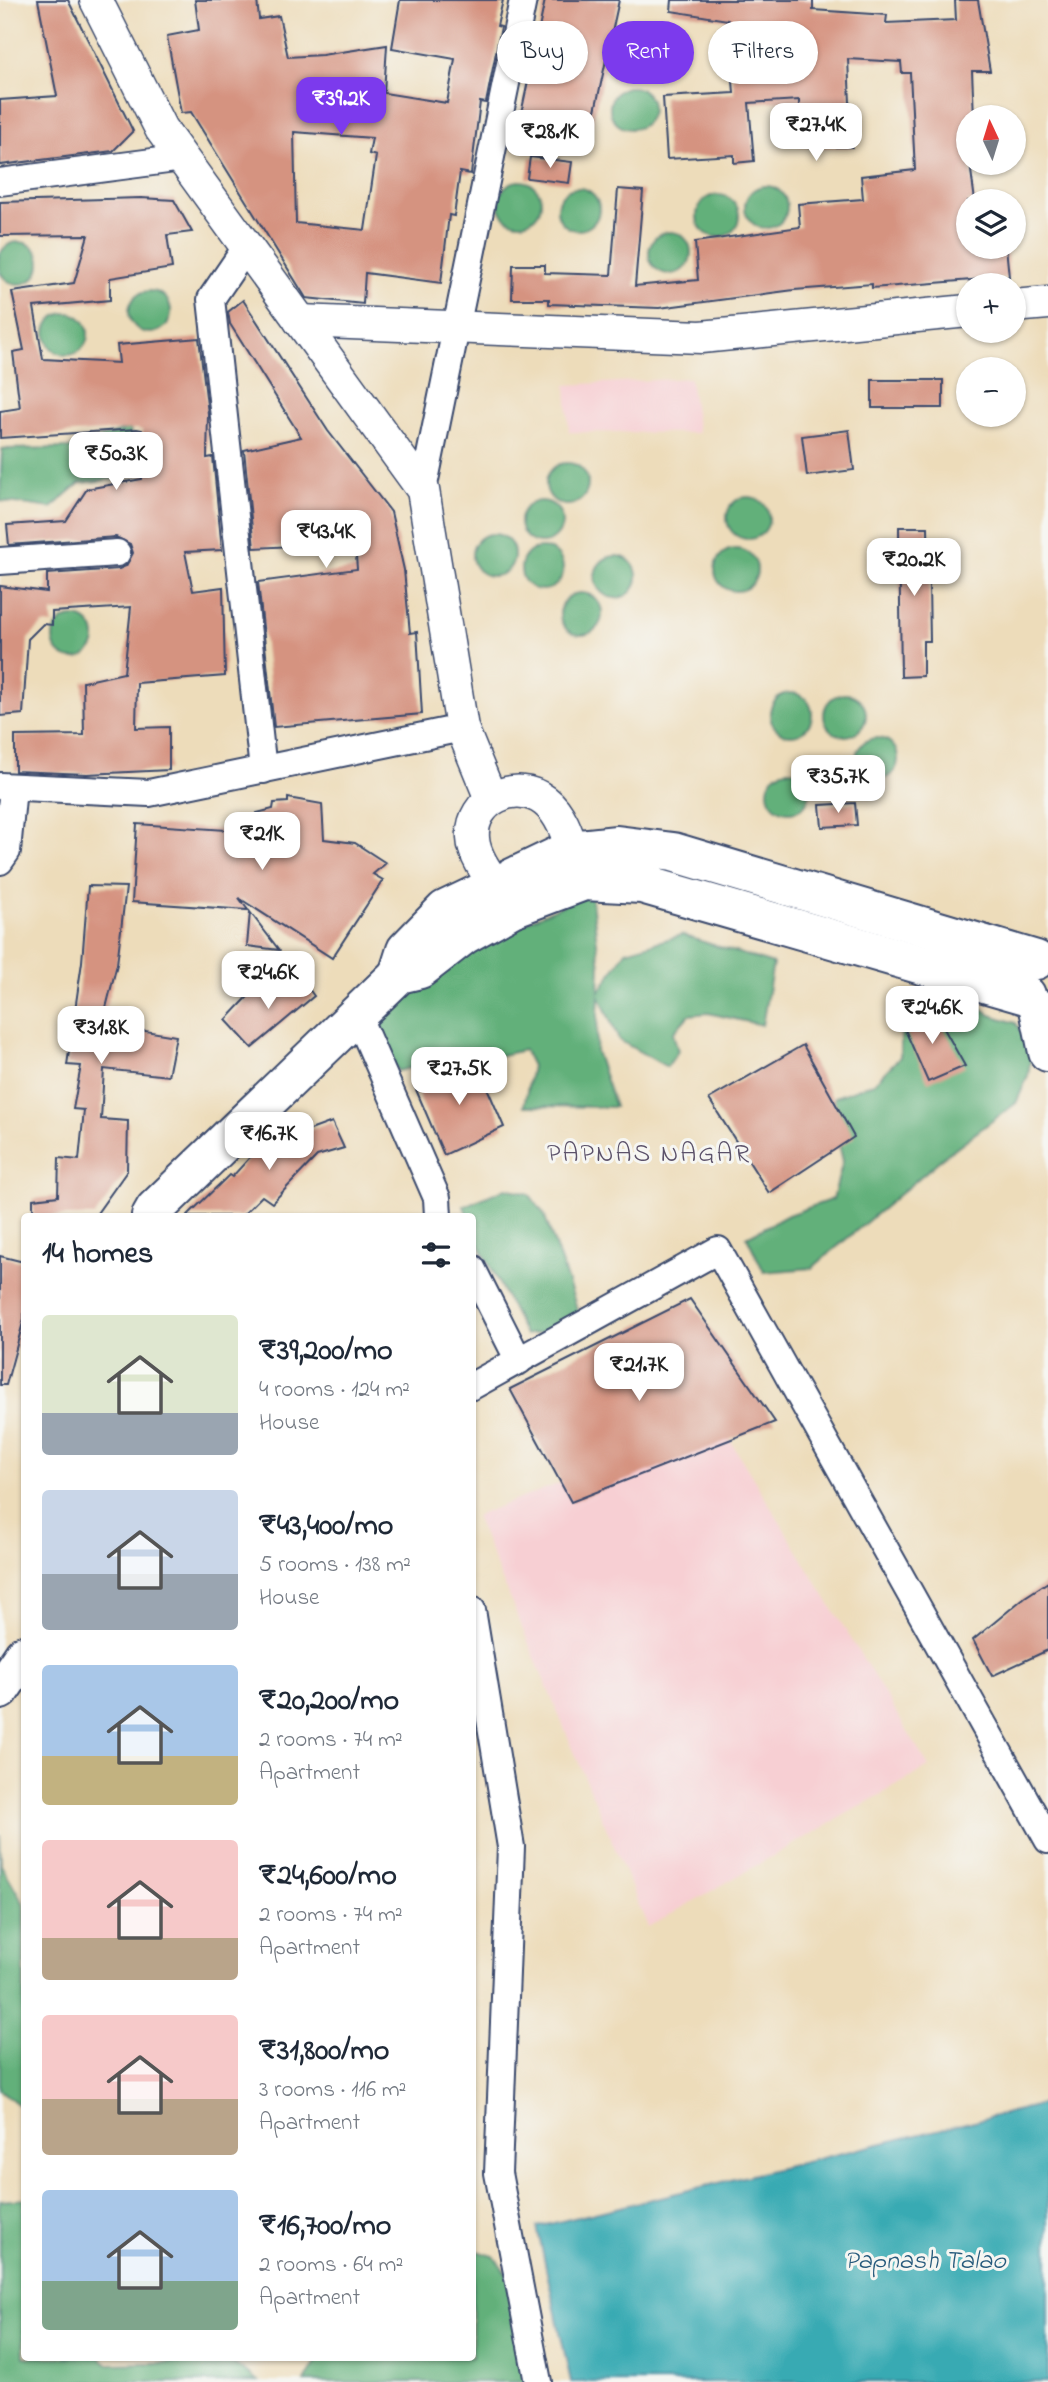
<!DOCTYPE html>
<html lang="en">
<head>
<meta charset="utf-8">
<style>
	:root { --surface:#fff; --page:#f6f6f7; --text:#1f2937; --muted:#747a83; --accent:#7c3aed }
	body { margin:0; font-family:"Indie Flower",sans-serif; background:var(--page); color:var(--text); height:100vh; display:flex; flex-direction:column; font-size:26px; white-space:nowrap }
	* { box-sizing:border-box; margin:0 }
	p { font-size:23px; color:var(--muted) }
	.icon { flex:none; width:38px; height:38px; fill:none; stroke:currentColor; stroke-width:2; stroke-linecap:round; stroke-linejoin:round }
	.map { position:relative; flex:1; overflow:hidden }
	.drawer { position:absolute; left:21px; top:1213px; width:455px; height:1148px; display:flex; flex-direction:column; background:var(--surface); border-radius:7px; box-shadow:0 2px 5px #0004 }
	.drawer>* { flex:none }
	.guide { position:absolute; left:497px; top:21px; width:444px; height:63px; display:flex; gap:14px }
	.needle { width:46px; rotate:356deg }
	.controls { position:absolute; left:956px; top:105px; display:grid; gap:14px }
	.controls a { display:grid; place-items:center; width:70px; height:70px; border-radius:50%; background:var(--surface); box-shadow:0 2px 5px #0004; font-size:35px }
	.price { position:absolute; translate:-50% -60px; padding:0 16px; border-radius:14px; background:#fff; color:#222; font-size:23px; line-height:46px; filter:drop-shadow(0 2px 4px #0008) }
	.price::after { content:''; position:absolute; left:50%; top:42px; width:21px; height:16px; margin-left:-10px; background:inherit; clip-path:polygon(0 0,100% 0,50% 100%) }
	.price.selected { background:var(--accent); color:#fff }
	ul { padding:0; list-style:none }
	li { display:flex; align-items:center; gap:21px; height:175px; padding:0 21px }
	li span { display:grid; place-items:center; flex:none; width:196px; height:140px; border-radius:7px; color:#555 }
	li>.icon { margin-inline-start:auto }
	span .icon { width:84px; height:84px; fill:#fffc; stroke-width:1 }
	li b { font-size:30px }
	h2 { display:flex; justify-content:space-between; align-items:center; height:84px; padding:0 21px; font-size:30px }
	.pill { padding:0 24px; border-radius:32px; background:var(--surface); box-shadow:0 2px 5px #0004; font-size:24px; line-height:63px }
	.pill.selected { background:var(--accent); color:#fff }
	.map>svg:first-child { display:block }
	.built { fill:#f7cfd3 }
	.forest { fill:#62b07a; stroke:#3e706c; stroke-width:2 }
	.water { fill:#39aab3; stroke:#2a6c88; stroke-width:2 }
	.building { fill:#d59380; fill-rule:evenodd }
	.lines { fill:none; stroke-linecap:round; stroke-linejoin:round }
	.minor-casing { stroke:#3a496c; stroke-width:30 }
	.tertiary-casing { stroke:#3a496c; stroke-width:35 }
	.primary-casing { stroke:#3a496c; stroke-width:42 }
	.minor { stroke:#fff; stroke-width:26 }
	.tertiary { stroke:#fff; stroke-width:32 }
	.primary { stroke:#fff; stroke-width:38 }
	.labels { text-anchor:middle; stroke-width:6; stroke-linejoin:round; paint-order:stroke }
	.neighbourhood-label { font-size:26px; letter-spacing:2px; fill:#5c526a; stroke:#f6f6f2 }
	.water-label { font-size:26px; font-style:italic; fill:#265a7c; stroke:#f6f6f2 }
</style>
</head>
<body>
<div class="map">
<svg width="1048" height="2382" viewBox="0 0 1048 2382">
	<rect width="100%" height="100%" fill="#f6f6f2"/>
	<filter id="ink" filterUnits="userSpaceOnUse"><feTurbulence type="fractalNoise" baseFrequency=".0143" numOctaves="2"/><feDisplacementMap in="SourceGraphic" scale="14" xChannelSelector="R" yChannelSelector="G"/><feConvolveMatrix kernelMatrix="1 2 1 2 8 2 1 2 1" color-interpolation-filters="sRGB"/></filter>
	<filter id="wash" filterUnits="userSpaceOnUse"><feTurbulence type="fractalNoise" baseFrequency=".00686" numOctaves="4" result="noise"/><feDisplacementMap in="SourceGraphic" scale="28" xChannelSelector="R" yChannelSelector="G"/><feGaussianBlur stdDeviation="1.57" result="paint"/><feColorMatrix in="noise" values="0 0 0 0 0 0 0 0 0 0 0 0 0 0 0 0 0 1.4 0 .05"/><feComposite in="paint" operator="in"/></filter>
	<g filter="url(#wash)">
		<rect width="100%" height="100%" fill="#eddcba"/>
		<g class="built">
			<path d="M690,378L698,433L569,432L566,385Z"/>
			<path d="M719,1422L929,1767L648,1927L475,1516Z"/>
		</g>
		<g class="forest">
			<circle cx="631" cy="108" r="21"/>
			<circle cx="520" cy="202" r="21"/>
			<circle cx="766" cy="207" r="21"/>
			<circle cx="578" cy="209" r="21"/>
			<circle cx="718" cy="216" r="21"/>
			<circle cx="670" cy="253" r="21"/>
			<circle cx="19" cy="263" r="21"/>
			<circle cx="150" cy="312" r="21"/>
			<circle cx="67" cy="334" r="21"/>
			<path d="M130,428L134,458L114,479L80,483L51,508L0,501L2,449L70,448Z"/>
			<circle cx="567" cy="484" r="21"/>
			<circle cx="748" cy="518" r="21"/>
			<circle cx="541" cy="522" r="21"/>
			<circle cx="493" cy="555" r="21"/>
			<circle cx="542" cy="569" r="21"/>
			<circle cx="736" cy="570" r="21"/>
			<circle cx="616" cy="577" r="21"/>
			<circle cx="581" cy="614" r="21"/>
			<circle cx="74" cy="638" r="21"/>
			<circle cx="791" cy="714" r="21"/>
			<circle cx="845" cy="715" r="21"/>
			<circle cx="877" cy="759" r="21"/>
			<circle cx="789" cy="791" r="21"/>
			<path d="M591,893L600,967L599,992L626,951L682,935L773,964L762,1025L708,1013L689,1015L673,1033L678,1051L667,1067L619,1040L599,995L596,1051L615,1107L524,1106L532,1066L524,1050L489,1058L465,1054L398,1071L377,1038L393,988L476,944Z"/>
			<path d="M928,985L962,994L991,1015L1016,1023L1032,1047L1028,1076L1016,1103L946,1155L812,1268L764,1272L747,1237L788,1215L833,1199L843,1161L831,1110L835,1097L874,1083L900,1057L902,1023Z"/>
			<path d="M506,1188L529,1194L544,1214L583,1325L525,1335L474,1234L472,1216H468L464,1206Z"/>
			<path d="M0,1835L1,1864L24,1904V2109L0,2090Z"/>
			<path d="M24,2199V2357H99L109,2364L230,2361L259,2382H0V2201Z"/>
			<path d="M473,2250L494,2256L522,2295L526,2382H305L319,2357H472Z"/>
		</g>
		<path class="water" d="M1048,2103V2382H571L537,2227Z"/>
		<g id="blocks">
			<g class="building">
				<path d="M38,0H68L133,131L113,151L0,165V100L57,96Z"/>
				<path d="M195,0H257L259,19L279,16L288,57L322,55L387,45L384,93L447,103L455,59L392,48L400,0H503L497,26L501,27L486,103L480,102L471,174L460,172L454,216L449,215L441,283L365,273L363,304L306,298L191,112L181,113L167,36L199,30ZM294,132L372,138L369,154L376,156L365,230L296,223Z"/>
				<path d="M545,0H619L590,134L520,119Z"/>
				<path d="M672,0H813V10L887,15L886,23L956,20L955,0H978L990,71H972L974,117H968V163H970L975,201H968V247H1006L1009,277L872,288V284L794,290L659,308L549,304V299H512L513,265H545V273L611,275L618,189L643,191L635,286L698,280L695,242L800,227L798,204L863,199L861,176L915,170L910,73H902L901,62L848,59L852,147H799V100L749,103L754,161L734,163V155L667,159L663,97L734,93L728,20L671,11Z"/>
				<path d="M530,157L572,162L569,183L527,178Z"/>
				<path d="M141,198L174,200L192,232L167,235L172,268L110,278V300L34,307L43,359L119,363L117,345L199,338L208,414L207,458L213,457L222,550L185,552L193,591L223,587L225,676L137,683L136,728L169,727V770L87,774L15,771V736L84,735L83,682L124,673L131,607L52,612V625L43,624L28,639L23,714L0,716V586L47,592V574L119,569L126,566L133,553L130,544L116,537L9,545L7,525L66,521L87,489L142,479L143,453L142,430L137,429L0,438V411L20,408L13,352L24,350L12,292L74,283L88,235L0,236V202Z"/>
				<path d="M243,300L328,431L391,512L404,570L410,633L417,632L422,714L274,727L258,582L357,569L355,543L254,548L244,450L301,437L230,324L228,312Z"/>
				<rect x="872" y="380" width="71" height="28"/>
				<path d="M849,430L854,470L807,476L802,436Z"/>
				<path d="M899,527H928L930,641H923V676L901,677Z"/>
				<path d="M288,798L322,804L324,839L355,843L386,863L373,874L383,880L332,958L239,898L248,910L132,902L137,824L256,832L257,813L273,809L274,803L288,802Z"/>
				<path d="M855,803L857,825L822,827L820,805Z"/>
				<path d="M88,886L126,887L117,964L102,1024L176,1036L168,1076L104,1069L101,1119L128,1121L127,1171L95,1216H33V1199L58,1196L59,1158L79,1160L84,1110L73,1109L81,1066L67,1065L82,962Z"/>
				<path d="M250,912L279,950L247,946Z"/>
				<path d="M300,977L314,996L252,1048L226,1020L259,985L276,997Z"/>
				<path d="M933,1009L965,1066L928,1082L902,1023Z"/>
				<path d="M803,1045L854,1137L769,1193L709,1099Z"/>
				<path d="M476,1062L504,1127L444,1155L414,1085Z"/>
				<path d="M332,1122L344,1148L317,1156L272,1203L262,1196L242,1216H187L229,1175L232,1177L273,1132L283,1140Z"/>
				<path d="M0,1256L24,1262V1319L6,1385H0Z"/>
				<path d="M690,1299L775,1422L571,1502L510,1389Z"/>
				<path d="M1048,1582V1650L992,1676L973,1640L1025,1597Z"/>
			</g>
		</g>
	</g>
	<g filter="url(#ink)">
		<use href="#blocks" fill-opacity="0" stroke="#3a496c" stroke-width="2"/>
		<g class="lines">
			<defs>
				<g id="minor">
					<path d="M0,182L183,158"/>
					<path d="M241,255L211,299L263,770"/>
					<path d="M423,490L523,0"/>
					<path d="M0,561L117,553"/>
					<path d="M0,786L149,793L462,728"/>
					<path d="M0,861L7,851L13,787"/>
					<path d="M357,1015L437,1198L438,1216"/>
					<path d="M472,1268L519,1361"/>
					<path d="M472,1386L718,1250L1048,1840"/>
					<path d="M472,1610L511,1847L498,2173L538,2382"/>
				</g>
				<g id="tertiary">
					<path d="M96,0L161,129L423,490L462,728L491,799"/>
					<path d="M1013,306L1048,303"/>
					<path d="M300,321L701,337L968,311"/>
					<path d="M509,904C497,885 474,861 473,838C470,800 516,778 545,801C566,817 571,850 580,873"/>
				</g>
				<g id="primary">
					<path d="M399,972L406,950L445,910L571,850L617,845L673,852L1036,960"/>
					<path d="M1039,1009L1048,1052"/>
					<path d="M151,1216L155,1209L399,974L420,969L464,935L512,908L584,881L642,884L1026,995"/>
					<path d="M0,1690L24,1655"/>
				</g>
			</defs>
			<use href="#minor" class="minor-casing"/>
			<use href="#tertiary" class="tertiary-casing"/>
			<use href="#primary" class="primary-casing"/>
			<use href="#minor" class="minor"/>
			<use href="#tertiary" class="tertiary"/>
			<use href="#primary" class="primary"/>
		</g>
	</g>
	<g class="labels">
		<g class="neighbourhood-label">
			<text x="649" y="1161">PAPNAS NAGAR</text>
		</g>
		<g class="water-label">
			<text x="925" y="2268">Papnash Talao</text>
		</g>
	</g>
</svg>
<div class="controls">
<a><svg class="needle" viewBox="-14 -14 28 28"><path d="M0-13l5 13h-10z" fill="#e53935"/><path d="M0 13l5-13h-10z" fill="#747a83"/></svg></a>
<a><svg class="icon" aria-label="layers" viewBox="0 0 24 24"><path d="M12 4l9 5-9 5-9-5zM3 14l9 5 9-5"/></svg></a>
<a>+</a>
<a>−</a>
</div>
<b class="price selected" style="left:341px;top:137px">₹39.2K</b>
<b class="price" style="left:816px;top:163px">₹27.4K</b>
<b class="price" style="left:550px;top:170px">₹28.1K</b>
<b class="price" style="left:116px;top:492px">₹50.3K</b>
<b class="price" style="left:326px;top:570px">₹43.4K</b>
<b class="price" style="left:914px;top:598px">₹20.2K</b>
<b class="price" style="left:838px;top:815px">₹35.7K</b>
<b class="price" style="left:262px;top:872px">₹21K</b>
<b class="price" style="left:268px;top:1011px">₹24.6K</b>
<b class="price" style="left:932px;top:1046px">₹24.6K</b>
<b class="price" style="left:101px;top:1066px">₹31.8K</b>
<b class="price" style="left:459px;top:1107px">₹27.5K</b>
<b class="price" style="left:269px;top:1172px">₹16.7K</b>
<b class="price" style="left:639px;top:1403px">₹21.7K</b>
<div class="guide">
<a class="pill">Buy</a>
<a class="pill selected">Rent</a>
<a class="pill">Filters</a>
</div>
<section class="drawer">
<h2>14 homes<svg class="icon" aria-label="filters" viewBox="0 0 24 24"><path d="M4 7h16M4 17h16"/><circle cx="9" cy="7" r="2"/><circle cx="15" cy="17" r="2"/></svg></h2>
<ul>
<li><span style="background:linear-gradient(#dfe7d0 70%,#9aa5b1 0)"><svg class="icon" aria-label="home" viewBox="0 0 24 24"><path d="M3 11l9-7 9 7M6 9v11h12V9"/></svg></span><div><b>₹39,200/mo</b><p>4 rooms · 124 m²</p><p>House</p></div></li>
<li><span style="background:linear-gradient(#c9d6e8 60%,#9aa5b1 0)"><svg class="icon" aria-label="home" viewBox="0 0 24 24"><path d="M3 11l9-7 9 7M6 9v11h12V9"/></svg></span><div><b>₹43,400/mo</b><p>5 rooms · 138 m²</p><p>House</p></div></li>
<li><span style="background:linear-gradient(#a9c7e8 65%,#c2b280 0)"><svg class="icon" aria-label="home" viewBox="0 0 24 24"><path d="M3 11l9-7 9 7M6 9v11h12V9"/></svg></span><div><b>₹20,200/mo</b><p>2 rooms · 74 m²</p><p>Apartment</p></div></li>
<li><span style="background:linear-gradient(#f6c9c9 70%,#b9a48a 0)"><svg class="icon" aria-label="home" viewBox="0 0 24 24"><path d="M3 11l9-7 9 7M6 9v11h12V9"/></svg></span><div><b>₹24,600/mo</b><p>2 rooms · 74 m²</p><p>Apartment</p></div></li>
<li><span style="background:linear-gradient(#f6c9c9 60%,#b9a48a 0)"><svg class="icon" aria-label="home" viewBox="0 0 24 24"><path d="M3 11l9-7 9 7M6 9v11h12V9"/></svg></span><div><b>₹31,800/mo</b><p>3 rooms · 116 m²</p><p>Apartment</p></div></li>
<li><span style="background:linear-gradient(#a9c7e8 65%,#7fa58c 0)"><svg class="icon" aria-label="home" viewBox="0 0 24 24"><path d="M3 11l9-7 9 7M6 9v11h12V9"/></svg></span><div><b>₹16,700/mo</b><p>2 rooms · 64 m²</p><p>Apartment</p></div></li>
</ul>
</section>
</div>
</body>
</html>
